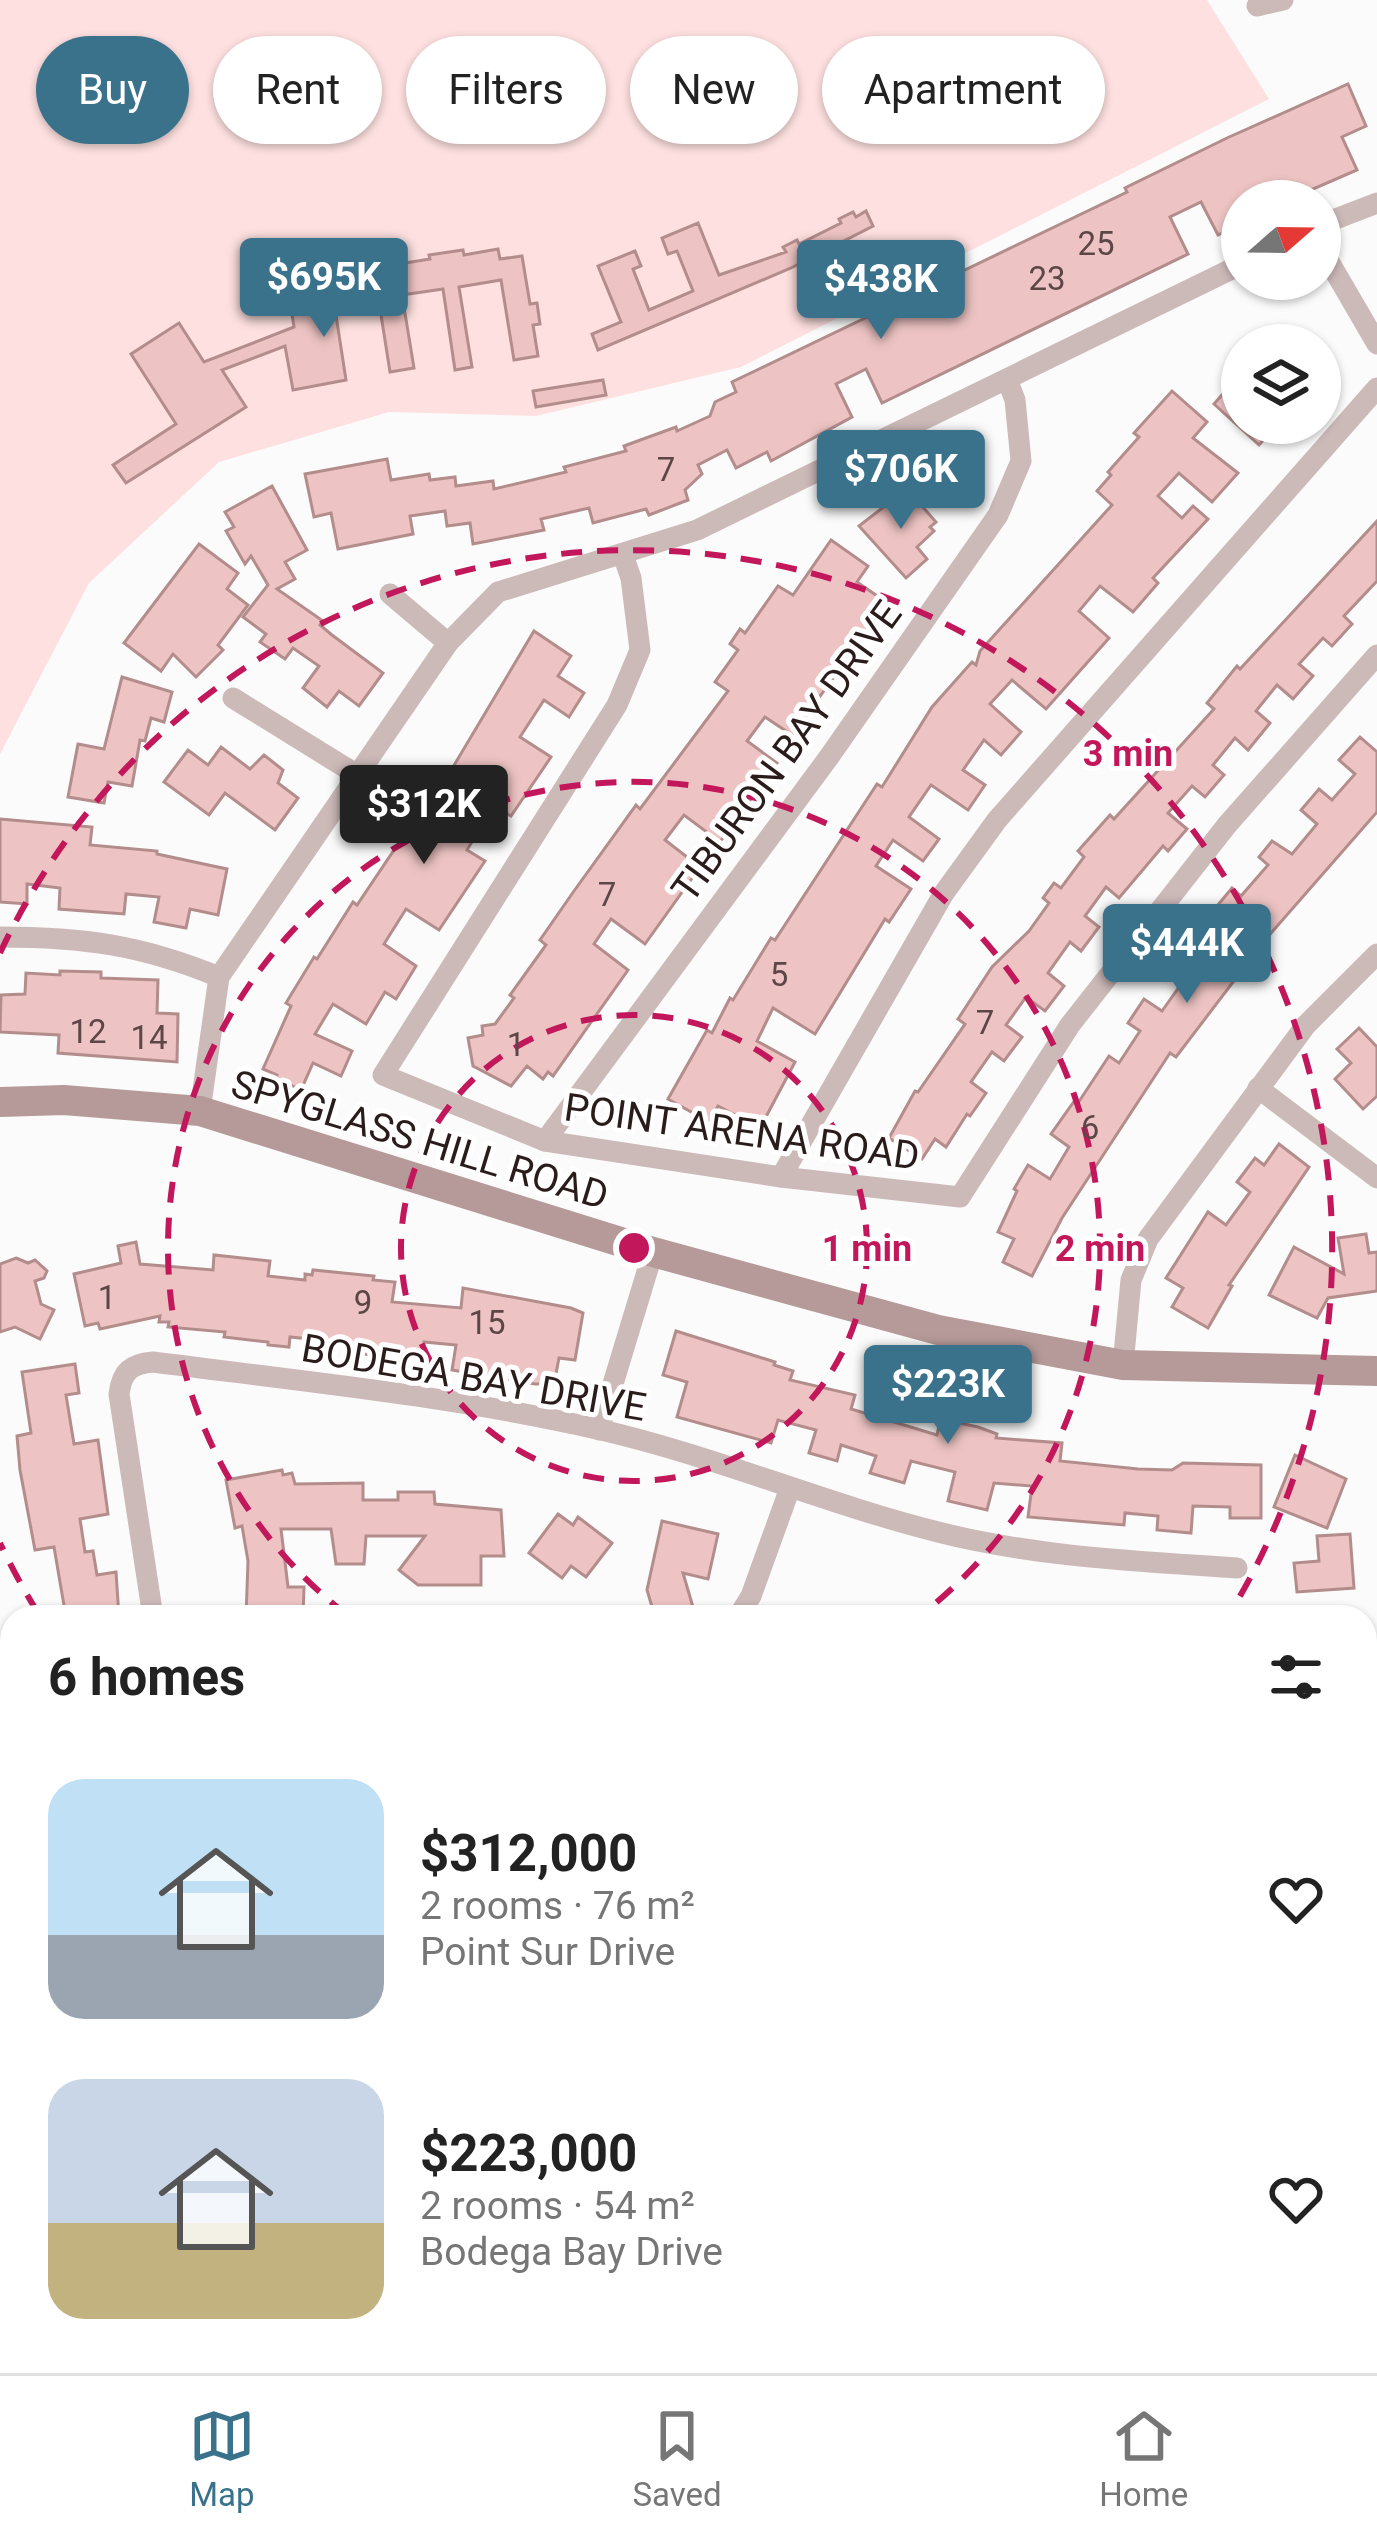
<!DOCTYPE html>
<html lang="en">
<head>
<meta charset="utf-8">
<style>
	:root { --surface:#fff; --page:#f2f2f2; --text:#222; --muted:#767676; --line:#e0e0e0; --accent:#3a728c }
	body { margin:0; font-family:Roboto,sans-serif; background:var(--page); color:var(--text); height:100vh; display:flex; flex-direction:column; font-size:45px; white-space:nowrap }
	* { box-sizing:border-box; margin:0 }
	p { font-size:39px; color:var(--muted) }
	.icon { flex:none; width:66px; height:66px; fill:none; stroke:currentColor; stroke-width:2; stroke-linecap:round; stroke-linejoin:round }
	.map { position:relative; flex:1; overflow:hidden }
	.drawer { position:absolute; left:0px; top:1605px; width:1377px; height:768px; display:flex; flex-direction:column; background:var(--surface); border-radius:36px 36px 0 0; box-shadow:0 3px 9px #0004 }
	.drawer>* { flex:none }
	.banner { position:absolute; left:36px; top:36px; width:1305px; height:108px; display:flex; gap:24px }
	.needle { width:78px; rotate:70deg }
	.controls { position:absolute; left:1221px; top:180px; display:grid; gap:24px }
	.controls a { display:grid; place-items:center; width:120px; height:120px; border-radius:50%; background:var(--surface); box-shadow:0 3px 9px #0004; font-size:60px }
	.price { position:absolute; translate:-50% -102px; padding:0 27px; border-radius:12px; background:var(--accent); color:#fff; font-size:39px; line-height:78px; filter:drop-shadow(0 3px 6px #0008) }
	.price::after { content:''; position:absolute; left:50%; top:72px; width:36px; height:27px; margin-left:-18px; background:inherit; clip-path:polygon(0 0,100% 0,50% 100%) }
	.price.selected { background:#222; color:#fff }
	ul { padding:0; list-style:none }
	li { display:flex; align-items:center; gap:36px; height:300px; padding:0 48px }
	li span { display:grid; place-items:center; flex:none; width:336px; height:240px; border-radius:36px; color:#555 }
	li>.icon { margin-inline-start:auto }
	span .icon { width:144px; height:144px; fill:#fffc; stroke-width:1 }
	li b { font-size:51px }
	h2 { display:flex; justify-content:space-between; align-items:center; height:144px; padding:0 48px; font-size:51px }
	.pill { padding:0 42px; border-radius:54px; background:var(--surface); box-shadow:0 3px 9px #0004; font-size:42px; line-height:108px }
	.pill.selected { background:var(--accent); color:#fff }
	.tabs { display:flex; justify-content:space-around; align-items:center; height:168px; border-top:3px solid var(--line); background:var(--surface); font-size:33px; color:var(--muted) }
	.tabs a { display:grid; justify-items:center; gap:6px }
	.tabs .selected { color:var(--accent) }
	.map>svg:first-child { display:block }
	.green { fill:#fde0df }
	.building { fill:#edc4c3; stroke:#b38d8c; stroke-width:3 }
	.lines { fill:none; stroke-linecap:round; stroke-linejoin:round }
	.street { stroke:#ccbab9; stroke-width:21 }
	.secondary { stroke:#b59a99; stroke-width:30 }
	.ring { fill:none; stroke:#c2185b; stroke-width:6; stroke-dasharray:21 15 }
	.labels { text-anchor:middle; stroke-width:10; stroke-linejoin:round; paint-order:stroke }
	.number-label { font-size:33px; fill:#5c4646 }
	.street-label { font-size:39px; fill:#2b1c1c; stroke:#fff }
	.centre { fill:#c2185b; stroke:#fff; stroke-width:6 }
	.ring-label { font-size:36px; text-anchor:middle; font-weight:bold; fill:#c2185b; stroke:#fff; stroke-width:10; stroke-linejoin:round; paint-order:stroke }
</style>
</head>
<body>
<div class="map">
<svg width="1377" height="2373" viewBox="0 0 1377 2373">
	<rect width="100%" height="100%" fill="#fbfbfb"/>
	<path class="green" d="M0,0H1207L1269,99L741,367L536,416L389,412L219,462L89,583L0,754Z"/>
	<g class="building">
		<path d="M1348,84L1366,126L1342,137L1357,170L1306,192L1308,196L1298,201H1242V223L1218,235L1201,202L1170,217L1188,254L882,403L866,369L836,384L852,417L771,461L767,452L736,468L727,450L698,465L702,474L685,490L688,500L649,515L646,509L593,523L589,508L541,519L544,530L473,544L470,523L447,526L445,511L410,516L413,534L338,549L331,513L314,517L305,474L387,459L391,480L429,474L430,480L455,477L456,486L493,481L494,489L566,472L564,467L626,451L624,446L676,427L677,431L710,416L715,402L736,392L732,382L1127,192L1125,188L1227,138Z"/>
		<path d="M866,211L873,226L791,268L598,350L592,334L621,322L598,266L635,251L641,266L633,269L649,310L693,291L677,251L668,254L662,238L698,223L719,275L786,252L783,247L797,240L799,244L841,223L839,219L853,212L856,217Z"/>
		<path d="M498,249L500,259L522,256L530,304L537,303L540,324L533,325L538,356L514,360L501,280L459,287L472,367L455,370L443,289L402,295L414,368L390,372L379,302L335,309L346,380L293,390L285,346L222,370L246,407L126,483L113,465L176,424L131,354L179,323L204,362L294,327L287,282L430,259L429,255L463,250L464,255Z"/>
		<path d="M1242,362V423H1279L1259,445L1214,404L1229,387L1224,383Z"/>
		<path d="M603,380L606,395L536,407L533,391Z"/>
		<path d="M1172,391L1207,422L1193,438L1238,473L1212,502L1179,473L1158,496L1182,518L1193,506L1208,519L1153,578L1158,583L1133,612L1100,586L1079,611L1109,638L1046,709L1012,680L990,704L1021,732L1001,755L984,740L963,770L985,785L968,810L931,785L909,817L939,839L923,861L893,840L876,866L911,889L889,922L885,919L815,1034L773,1008L757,1041L795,1062L760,1128L718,1106L709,1122L668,1099L707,1030L712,1033L730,998L733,1000L771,938L775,940L877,784L882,787L932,707L972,662L976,665L980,651L1112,505L1097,491L1111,475L1108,472L1139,437L1134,433Z"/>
		<path d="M272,486L307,550L285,562L295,579L277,589L323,621L320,625L332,635L383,673L359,706L339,691L327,707L303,688L319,666L293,648L285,659L260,642L266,634L243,617L268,585L251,556L245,564L226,531L234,527L225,512Z"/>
		<path d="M907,489L936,522L930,527L934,531L917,547L927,559L906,578L859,526Z"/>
		<path d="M1377,521V581L1344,616L1352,624L1332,646L1323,638L1299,664L1313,676L1293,699L1277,685L1256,711L1270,723L1248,750L1235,738L1213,765L1224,775L1205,797L1192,786L1168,813L1187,829L1168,851L1163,846L1119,898L1106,887L1085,916L1099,927L1081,951L1070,942L1048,973L1064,986L1045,1011L1026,997L1006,1025L1022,1037L1004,1061L992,1052L971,1082L986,1093L970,1116L967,1114L946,1147L935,1139L922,1159L889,1138L915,1091L918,1092L965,1024L958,1019L992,967L1029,931L1049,903L1043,898L1054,883L1061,888L1084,857L1078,851L1110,815L1114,819L1214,709L1207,703L1237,666L1240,669Z"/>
		<path d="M831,540L868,566L857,582L892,606L870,637L865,634L792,735L765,717L747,741L777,763L720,842L684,815L665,840L700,867L645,944L611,919L594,944L628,970L553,1076L548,1072L543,1079L527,1066L511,1086L473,1066L468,1038L483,1035L482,1026L495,1024L514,998L510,995L546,945L540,940L574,891L636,805L640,809L728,691L715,682L738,650L730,644L740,629L745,633L778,586L793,595Z"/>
		<path d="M199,544L238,573L227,589L248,605L218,645L223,650L196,677L173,654L161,671L124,643Z"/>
		<path d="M534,631L571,656L558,676L584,693L569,717L544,700L520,737L551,757L511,816L494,806L467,850L485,861L439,930L406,909L384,944L416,966L396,999L385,992L366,1024L333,1004L315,1034L352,1051L341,1076L313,1063L301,1090L276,1078L277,1075L263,1069L291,1006L286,1003L314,957L317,959L353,902L357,905L427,801L431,804Z"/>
		<path d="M122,677L172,692L164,722L151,718L145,741L140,740L132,786L108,782L104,803L68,797L78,744L104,749Z"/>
		<path d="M1360,737L1377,752V812L1265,940L1176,1057L1170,1053L1062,1218L1032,1276L1003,1262L1014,1239L998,1232L1017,1191L1014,1189L1028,1165L1050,1179L1069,1147L1051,1134L1075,1100L1078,1103L1109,1056L1119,1063L1140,1031L1128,1023L1144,999L1162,1011L1184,980L1168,968L1188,940L1204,953L1226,924L1212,912L1232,888L1241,896L1268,865L1259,857L1272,841L1292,854L1317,824L1301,810L1319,789L1332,800L1355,774L1339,760Z"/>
		<path d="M221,747L250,769L264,755L283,770L278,783L298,798L275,830L225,793L209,815L164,782L188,750L208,765Z"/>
		<path d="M0,819L92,827L90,845L157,851V854L227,869L218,915L190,909L186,928L154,922L159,897L126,894L124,914L59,909L60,888L27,884V904L0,902Z"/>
		<path d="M60,971L101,972V978L158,980L157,1013L178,1014L177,1062L58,1053L59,1035L0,1032L1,995L25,994L26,973L60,975Z"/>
		<path d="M1359,1028L1377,1047V1096L1363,1109L1335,1079L1351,1063L1337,1049Z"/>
		<path d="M1279,1144L1309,1167L1229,1285L1232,1286L1208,1328L1172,1307L1183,1288L1166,1278L1208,1212L1226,1225L1250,1192L1237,1182L1255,1158L1264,1165Z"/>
		<path d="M1366,1234L1369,1253L1377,1252V1291L1328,1298L1317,1318L1269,1295L1294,1247L1344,1274L1338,1238Z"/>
		<path d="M136,1242L140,1264L213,1270L214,1255L270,1261L268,1276L305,1280V1274L312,1275L313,1270L374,1276L373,1280L395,1282L392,1302L461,1308L463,1288L571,1308L583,1313L575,1360L559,1358L554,1384H535L452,1370L456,1345L424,1342L423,1358L386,1357L347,1352L348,1343L290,1337L289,1347L268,1345V1342L224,1337L225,1332L168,1327L169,1322H159L160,1316L100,1329L98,1323L85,1326L74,1274L121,1263L118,1246Z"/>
		<path d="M16,1258L28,1263L35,1260L47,1271L44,1278L35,1281L41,1304L54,1310L40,1339L15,1327L0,1332V1264Z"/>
		<path d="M676,1331L775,1362L774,1365L793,1371L790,1380L855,1395L851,1409L937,1435L940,1421L955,1422L978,1427L997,1434L996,1438L1062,1443L1060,1461L1138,1469L1172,1470L1183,1463L1261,1465V1518H1230V1507L1193,1506L1191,1533L1157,1530L1158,1516L1125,1513L1124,1525L1028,1517L1032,1486L994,1483L987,1510L948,1501L955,1472L911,1461L904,1483L870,1473L876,1456L841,1445L837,1461L809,1453L816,1430L778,1420L771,1443L677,1417L687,1382L663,1375Z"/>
		<path d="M75,1364L79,1393L66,1395L74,1444L98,1440L108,1514L80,1519L85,1552L93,1551L97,1575L116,1572L119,1617H66L54,1547L35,1550L20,1470L17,1436L31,1433L22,1372Z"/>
		<path d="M1295,1455L1346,1479L1327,1528L1274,1507Z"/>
		<path d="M282,1470L283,1475L292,1473L295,1484L363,1483V1500H398V1492H434L435,1504L501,1510L504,1556H481V1585H418L399,1570L425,1536H366L364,1564H336L331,1529H281L288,1587H304L303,1617H246L248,1561L242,1526L235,1528L226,1480Z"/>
		<path d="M558,1514L573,1525L578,1517L612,1543L586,1577L571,1566L562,1578L529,1553Z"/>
		<path d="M662,1521L718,1534L708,1579L683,1573L695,1614L655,1617L647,1590Z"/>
		<path d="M1350,1534L1354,1588L1297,1592L1294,1563L1319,1561L1317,1536Z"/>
	</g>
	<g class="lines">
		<g class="street">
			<path d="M1257,6L1283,0"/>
			<path d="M1320,225L1377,203"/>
			<path d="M1320,246L1377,344"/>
			<path d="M623,555L631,578L640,650L617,705L383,1075L545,1141L781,1177L960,1197L1070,1025L1227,825L1377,655"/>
			<path d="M390,594L448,643"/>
			<path d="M233,698L359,776"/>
			<path d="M0,937C83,937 142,945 219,977"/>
			<path d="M1258,1088L1377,1178"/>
			<path d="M200,1111L219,977L448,643L498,592L697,530L1242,264"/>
			<path d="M545,1141L829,757L998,515L1021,461L1015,400L1007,379"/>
			<path d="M781,1177L944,893L997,820L1377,388"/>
			<path d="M1123,1365L1131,1280L1148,1239L1306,1025L1377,954"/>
			<path d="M599,1430L653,1252"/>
			<path d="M153,1617L119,1394C122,1371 131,1364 153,1362C301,1381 451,1396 597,1429C712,1455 823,1503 938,1532C1037,1557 1136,1561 1237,1568"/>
			<path d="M738,1617L751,1596L790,1488"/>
			<path d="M1365,1853L1377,1873"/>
			<path d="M1365,1944H1377"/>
			<path d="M1365,2169L1377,2170"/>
			<path d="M1283,2361V2373"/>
			<path d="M308,2373L310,2361"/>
			<path d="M500,2373L505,2361"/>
			<path d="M724,2373L737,2361"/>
		</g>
		<path class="secondary" d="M0,1102L64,1100L200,1111L653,1252L938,1330L1123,1365L1377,1371"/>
	</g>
	<g class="ring">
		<circle cx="634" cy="1248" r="233"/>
		<path d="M347 1615A466 466 0 1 1 921 1615"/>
		<path d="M38 1613A699 699 0 0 1 0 1543M0 953A699 699 0 1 1 1230 1613"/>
	</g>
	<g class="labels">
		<g class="number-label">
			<text x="1096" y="255">25</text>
			<text x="1047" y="290">23</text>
			<text x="666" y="481">7</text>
			<text x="607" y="906">7</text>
			<text x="779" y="986">5</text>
			<text x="985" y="1034">7</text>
			<text x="88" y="1043">12</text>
			<text x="149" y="1049">14</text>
			<text x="516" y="1056">1</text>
			<text x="1090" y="1139">6</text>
			<text x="107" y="1309">1</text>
			<text x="363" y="1314">9</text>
			<text x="487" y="1334">15</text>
		</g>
		<g class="street-label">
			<text transform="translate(786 751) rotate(-54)" y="14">TIBURON BAY DRIVE</text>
			<text transform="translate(742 1131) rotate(8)" y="14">POINT ARENA ROAD</text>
			<text transform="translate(420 1139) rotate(17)" y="14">SPYGLASS HILL ROAD</text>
			<text transform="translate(474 1377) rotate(10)" y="14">BODEGA BAY DRIVE</text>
		</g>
	</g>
	<circle cx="634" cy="1248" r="18" class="centre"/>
	<g class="ring-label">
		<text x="1128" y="766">3 min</text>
		<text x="867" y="1261">1 min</text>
		<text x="1100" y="1261">2 min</text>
	</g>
</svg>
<div class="controls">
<a><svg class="needle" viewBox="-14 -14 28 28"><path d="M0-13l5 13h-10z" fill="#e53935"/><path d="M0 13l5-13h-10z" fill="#767676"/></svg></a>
<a><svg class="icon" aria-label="layers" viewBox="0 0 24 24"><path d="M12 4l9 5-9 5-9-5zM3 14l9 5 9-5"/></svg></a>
</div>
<b class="price" style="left:324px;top:340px">$695K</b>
<b class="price" style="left:881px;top:342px">$438K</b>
<b class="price" style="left:901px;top:532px">$706K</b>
<b class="price selected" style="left:424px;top:867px">$312K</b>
<b class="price" style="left:1187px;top:1006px">$444K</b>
<b class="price" style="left:948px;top:1447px">$223K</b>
<div class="banner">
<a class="pill selected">Buy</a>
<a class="pill">Rent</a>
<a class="pill">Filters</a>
<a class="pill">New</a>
<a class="pill">Apartment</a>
</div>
<section class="drawer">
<h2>6 homes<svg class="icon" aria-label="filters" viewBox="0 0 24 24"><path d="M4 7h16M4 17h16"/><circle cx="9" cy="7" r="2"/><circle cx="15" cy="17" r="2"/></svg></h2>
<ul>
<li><span style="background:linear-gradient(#bfe0f5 65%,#9aa5b1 0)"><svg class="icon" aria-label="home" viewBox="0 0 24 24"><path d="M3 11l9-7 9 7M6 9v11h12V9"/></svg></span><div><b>$312,000</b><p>2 rooms · 76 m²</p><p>Point Sur Drive</p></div><svg class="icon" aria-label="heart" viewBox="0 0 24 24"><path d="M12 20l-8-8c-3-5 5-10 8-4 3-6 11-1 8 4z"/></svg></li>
<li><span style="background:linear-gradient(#c9d6e8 60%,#c2b280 0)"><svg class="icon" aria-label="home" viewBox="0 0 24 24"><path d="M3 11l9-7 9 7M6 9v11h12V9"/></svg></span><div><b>$223,000</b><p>2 rooms · 54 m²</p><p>Bodega Bay Drive</p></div><svg class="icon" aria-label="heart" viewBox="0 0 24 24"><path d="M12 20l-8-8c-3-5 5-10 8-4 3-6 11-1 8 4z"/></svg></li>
</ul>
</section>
</div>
<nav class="tabs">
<a class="selected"><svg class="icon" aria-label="map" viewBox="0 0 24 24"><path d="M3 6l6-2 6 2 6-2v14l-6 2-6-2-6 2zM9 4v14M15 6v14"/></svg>Map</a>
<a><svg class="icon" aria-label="saved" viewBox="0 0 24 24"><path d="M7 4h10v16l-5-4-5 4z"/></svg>Saved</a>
<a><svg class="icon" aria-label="home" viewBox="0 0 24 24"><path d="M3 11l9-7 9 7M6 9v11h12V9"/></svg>Home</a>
</nav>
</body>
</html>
